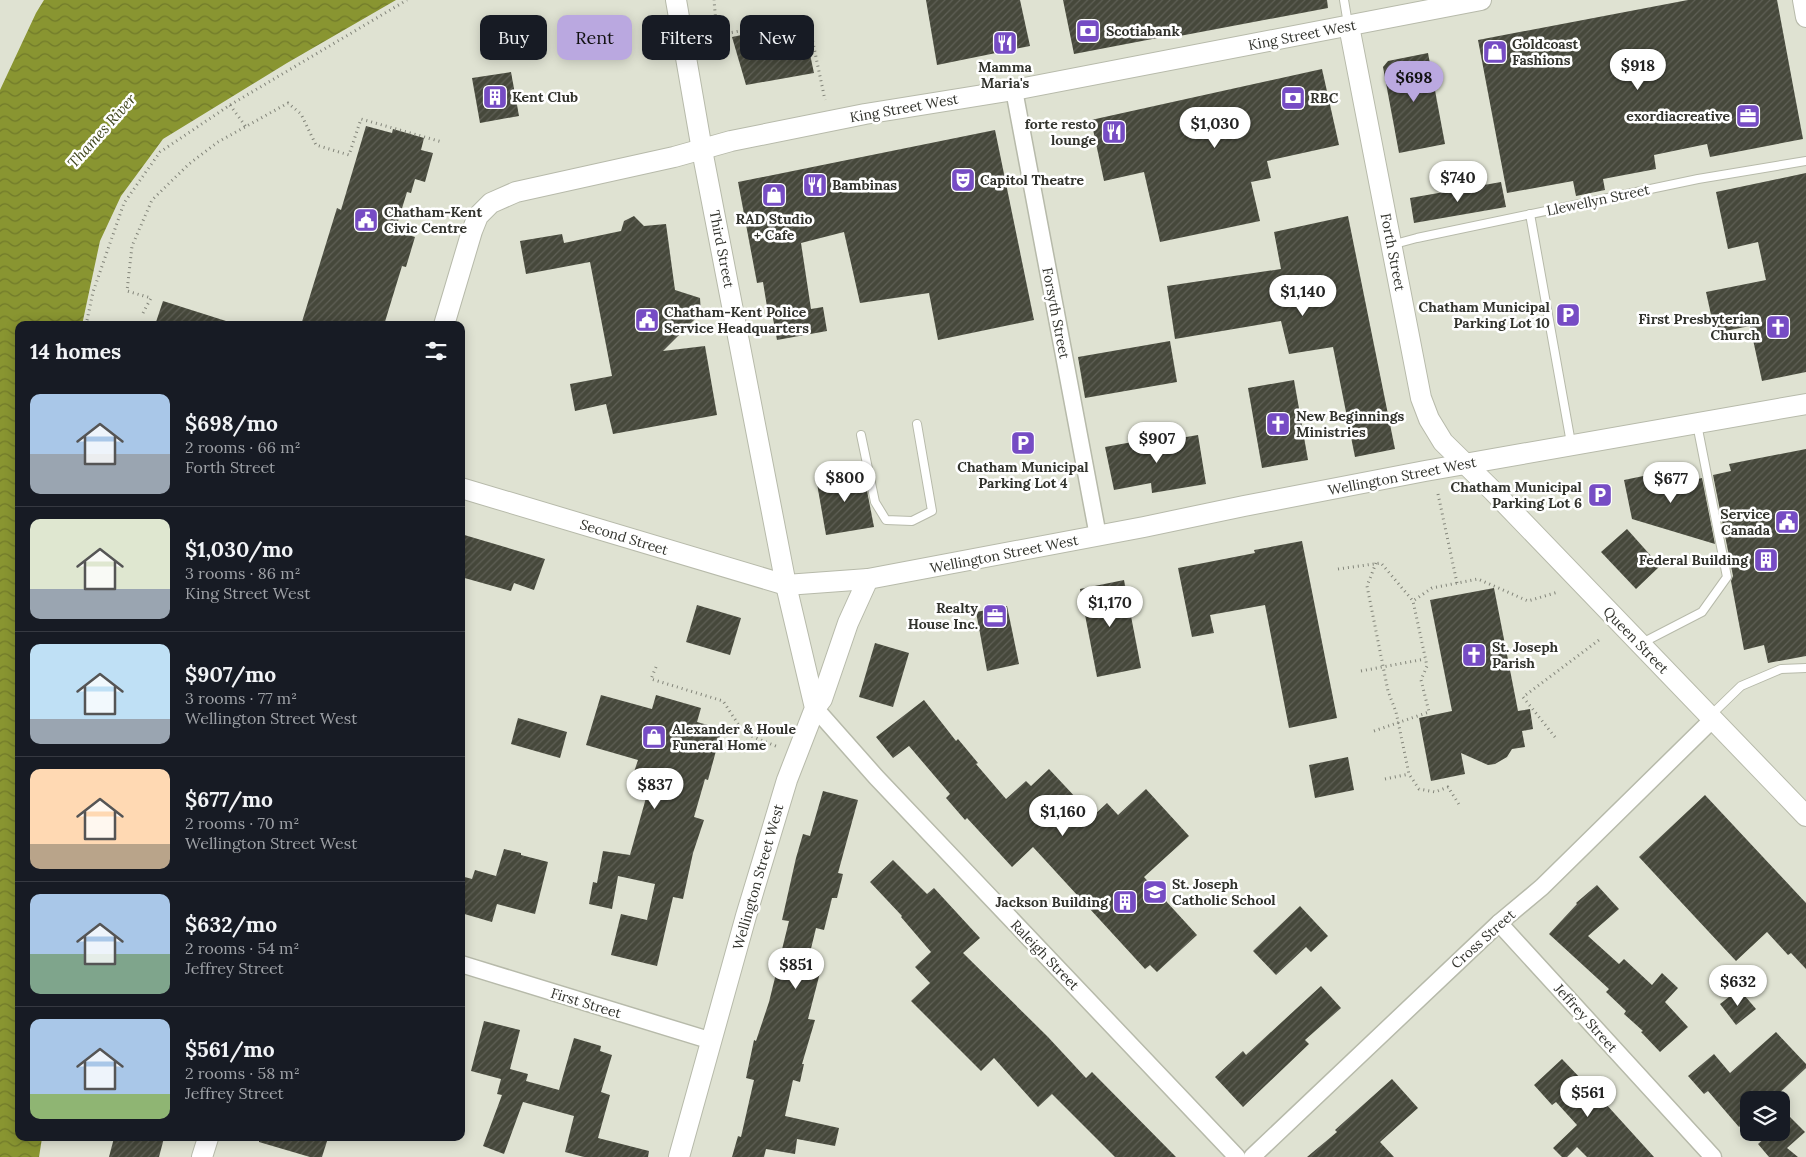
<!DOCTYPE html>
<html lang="en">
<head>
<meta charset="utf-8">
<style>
	:root { --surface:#171b24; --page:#242831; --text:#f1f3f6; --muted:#9ea1a6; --line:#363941; --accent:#baa8e0 }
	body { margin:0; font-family:Lora,serif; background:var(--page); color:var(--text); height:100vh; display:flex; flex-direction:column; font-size:19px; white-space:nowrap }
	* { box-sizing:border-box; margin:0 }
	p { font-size:16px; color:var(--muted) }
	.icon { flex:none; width:28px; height:28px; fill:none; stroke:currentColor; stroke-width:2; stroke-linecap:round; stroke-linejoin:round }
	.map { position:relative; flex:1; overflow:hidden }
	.panel { position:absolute; left:15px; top:321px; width:450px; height:820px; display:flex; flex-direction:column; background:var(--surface); border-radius:10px; box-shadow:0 2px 12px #0003 }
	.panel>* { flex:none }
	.banner { position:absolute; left:480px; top:15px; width:475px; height:45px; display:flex; gap:10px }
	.tools { position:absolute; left:1740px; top:1091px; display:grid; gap:10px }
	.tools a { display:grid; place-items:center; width:50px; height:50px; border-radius:10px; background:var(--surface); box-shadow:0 2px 12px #0003; font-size:25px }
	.price { position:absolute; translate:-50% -42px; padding:0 11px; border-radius:18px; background:#fff; color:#222; font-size:16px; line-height:32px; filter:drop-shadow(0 1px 2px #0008) }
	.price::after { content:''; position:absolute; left:50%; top:30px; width:15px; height:11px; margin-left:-8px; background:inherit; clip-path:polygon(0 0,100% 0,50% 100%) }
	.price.active { background:var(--accent); color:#111 }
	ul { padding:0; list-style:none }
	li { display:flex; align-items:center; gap:15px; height:125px; padding:0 15px }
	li+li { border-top:1px solid var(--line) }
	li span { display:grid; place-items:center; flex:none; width:140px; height:100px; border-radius:10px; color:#555 }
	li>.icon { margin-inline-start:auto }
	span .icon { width:60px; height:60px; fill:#fffc; stroke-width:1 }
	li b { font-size:21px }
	h2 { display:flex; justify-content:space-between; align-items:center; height:60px; padding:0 15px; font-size:21px }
	.chip { padding:0 18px; border-radius:10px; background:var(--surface); box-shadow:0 2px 12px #0003; font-size:18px; line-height:45px }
	.chip.active { background:var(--accent); color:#111 }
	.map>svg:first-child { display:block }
	.water { fill:url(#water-waves) }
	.building { fill:url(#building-hatch) }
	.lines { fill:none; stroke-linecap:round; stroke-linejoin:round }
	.service-casing { stroke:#b7baaa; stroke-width:10 }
	.minor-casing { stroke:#b7baaa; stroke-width:19 }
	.tertiary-casing { stroke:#b7baaa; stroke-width:22 }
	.path { stroke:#83857a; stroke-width:3; stroke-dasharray:1 4; stroke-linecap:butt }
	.service { stroke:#fff; stroke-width:8 }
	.minor { stroke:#fff; stroke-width:16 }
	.tertiary { stroke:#fff; stroke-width:20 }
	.labels { text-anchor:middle; stroke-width:5; stroke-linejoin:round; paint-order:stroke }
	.poi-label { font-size:14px; font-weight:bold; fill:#32332d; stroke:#fff; text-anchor:start }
	.street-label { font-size:14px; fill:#32332d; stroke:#fff }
	.water-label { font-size:15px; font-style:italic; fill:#40461d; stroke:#fff }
</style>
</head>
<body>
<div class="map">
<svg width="1806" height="1157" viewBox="0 0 1806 1157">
	<defs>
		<pattern id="water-waves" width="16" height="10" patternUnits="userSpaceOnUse" patternTransform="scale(1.25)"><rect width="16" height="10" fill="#899531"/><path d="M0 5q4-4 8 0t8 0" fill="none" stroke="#717a2a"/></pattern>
		<pattern id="building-hatch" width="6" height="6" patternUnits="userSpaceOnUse" patternTransform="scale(1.25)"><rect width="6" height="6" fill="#46483b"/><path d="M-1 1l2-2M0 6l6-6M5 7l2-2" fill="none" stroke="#5f6056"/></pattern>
	</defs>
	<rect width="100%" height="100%" fill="#dfe2d2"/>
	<path class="water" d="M44,0H396L287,63L163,139L121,196L100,241L82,325H19V1138H42L39,1157H0V90L36,13Z"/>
	<g class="building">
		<path d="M926,0H1020L1030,46L937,65Z"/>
		<path d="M1063,0H1327L1328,8L1169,38L1168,36L1074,54Z"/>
		<path d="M1688,0H1777L1803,139L1710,157L1707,144L1654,155L1656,169L1603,179L1605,190L1576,196L1573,181L1507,193L1478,40Z"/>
		<path d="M803,22L814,73L746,85L732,37Z"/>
		<path d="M1428,53L1445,144L1399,153L1383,67L1388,61Z"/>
		<path d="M1322,69L1339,145L1267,161L1271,178L1251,182L1260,221L1160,242L1144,172L1104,181L1091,120Z"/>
		<path d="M511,72L519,116L480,123L472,78Z"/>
		<path d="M366,126L392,133L393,129L424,138L421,150L433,153L425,182L415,179L411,193L407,192L395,231L415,237L406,267L402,266L384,325H301L337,208L341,210Z"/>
		<path d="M995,130L1034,320L938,340L929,293L860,303L844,232L801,243L811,309L823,307L827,331L777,340L772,313H768L763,282L757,283L738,182Z"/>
		<path d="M1806,173V372L1762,381L1750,326L1715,333L1706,292L1766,280L1758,242L1728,249L1716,192Z"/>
		<path d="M1501,182L1506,207L1414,223L1410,198Z"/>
		<path d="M634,216L644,226L666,224L675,290L700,298L701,313L663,351L705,346L717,415L613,434L606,404L575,411L570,384L612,376L590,262L526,274L520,241L562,234L564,243L621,231L624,221Z"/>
		<path d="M1348,216L1395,449L1355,457L1333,347L1289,354L1281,321L1175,339L1167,286L1281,269L1274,232Z"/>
		<path d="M163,301L226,321V325H155Z"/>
		<path d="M1170,341L1177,382L1085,398L1078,357Z"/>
		<path d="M1294,380L1308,460L1262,468L1248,388Z"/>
		<path d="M1198,435L1206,484L1152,493L1151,483L1114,490L1105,447L1138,441L1139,445Z"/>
		<path d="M1806,449V656L1768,663L1764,645L1744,650L1731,581L1733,576L1713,475L1731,471L1729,464Z"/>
		<path d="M1682,468L1685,482L1702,478L1715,544L1632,519L1624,480Z"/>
		<path d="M863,470L874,527L826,535L816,478Z"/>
		<path d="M1627,529L1660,566L1636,589L1601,552Z"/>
		<path d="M461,534L545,559L534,590L514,583L511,591L461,577Z"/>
		<path d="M1302,541L1337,718L1289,728L1265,605L1210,615L1214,633L1192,637L1178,568L1255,553L1254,550Z"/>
		<path d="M1124,580L1141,668L1097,677L1080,589Z"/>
		<path d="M1494,588L1518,711L1530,709L1533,729L1522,731L1525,747L1512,749L1507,757L1495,764L1488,765L1461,753L1465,774L1431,781L1419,718L1452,711L1430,600Z"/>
		<path d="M697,605L741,618L730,655L686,642Z"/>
		<path d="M1007,606L1019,664L987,671L976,612Z"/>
		<path d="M875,643L909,653L893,707L859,697Z"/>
		<path d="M601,695L652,709L656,695L701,708L697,722L722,729L708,780L705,779L694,817L704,820L693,853L683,899L673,897L657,966L611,955L621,914L647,920L655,884L618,876L612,909L589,904L593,882L597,883L603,851L630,855L651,780L633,775L638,760L586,745Z"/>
		<path d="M924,700L956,741L958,739L978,763L976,764L1006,799L1026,781L1031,786L1049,769L1093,816L1107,803L1118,815L1146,789L1189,836L1144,877L1197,935L1157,972L1150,965L1145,969L1033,847L1012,867L967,818L965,820L946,798L950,794L909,746L893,758L876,737Z"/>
		<path d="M518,718L567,732L560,758L511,744Z"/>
		<path d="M1348,757L1354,790L1315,798L1309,765Z"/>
		<path d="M823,791L858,800L838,873L843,874L837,898H832L824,930L816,928L808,961L822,965L808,1019L815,1020L802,1064H804L800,1082L793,1080L785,1116L839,1128L835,1146L797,1139L795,1154L766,1149L764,1157H732L738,1136L741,1137L754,1080L746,1078L754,1040L756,1041L769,1002L789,921L782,920L796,858L803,834L810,836Z"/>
		<path d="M1705,795L1806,903V969L1791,953L1788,955L1767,932L1736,961L1639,857Z"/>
		<path d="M504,849L521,853V855L548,862L535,914L497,904L492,922L461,913V876L472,879L475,870L496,876Z"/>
		<path d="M893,860L927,894L934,888L980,938L963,953L1048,1037L1086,1078L1092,1072L1176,1157H1115L1052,1094L1038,1107L994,1058L981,1071L911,1001L930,983L915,967L931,952L901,917L902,916L870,882Z"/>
		<path d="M1597,885L1619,909L1588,936L1619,964L1624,959L1652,985L1662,973L1678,988L1665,1002L1688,1027L1660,1052L1641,1032L1643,1031L1624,1014L1626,1011L1606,992L1609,989L1549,934L1577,904L1576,903Z"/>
		<path d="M1300,906L1328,936L1311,952L1306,947L1276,975L1253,951Z"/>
		<path d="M1321,986L1341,1008L1305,1040L1309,1044L1243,1107L1215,1077L1243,1051L1246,1055Z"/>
		<path d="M1739,989L1756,1009L1736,1025L1720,1004Z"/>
		<path d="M484,1021L520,1030L510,1069L528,1074L526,1081L559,1090L574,1038L601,1046L600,1051L612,1055L601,1092L610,1095L598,1138L649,1151L648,1157H584L565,1152L574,1116L523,1102L504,1154L483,1146L502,1095L497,1094L501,1079L471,1071Z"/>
		<path d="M1776,1032L1806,1064V1068L1772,1100H1749V1119L1739,1127L1708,1091L1704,1094L1688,1076L1714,1054L1730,1073Z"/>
		<path d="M1562,1059L1584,1082L1585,1081L1654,1157H1587L1577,1147L1567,1157H1562L1553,1148L1577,1125L1556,1102L1552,1105L1534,1085Z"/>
		<path d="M1392,1079L1418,1108L1380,1142L1394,1157H1307L1337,1132L1335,1130Z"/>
		<path d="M1781,1108L1805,1132L1787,1148L1798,1157H1769L1758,1144L1771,1132H1781Z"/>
		<path d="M114,1138H164L159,1157H109Z"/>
		<path d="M259,1138H328L322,1157H310L259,1142Z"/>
	</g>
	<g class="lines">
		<defs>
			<g id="service">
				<path d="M1344,0L1348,24"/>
				<path d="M1530,214L1571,443"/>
				<path d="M1391,245L1417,238L1698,179L1806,161"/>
				<path d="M861,435L875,502L886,520L912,521L932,511L917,424"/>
				<path d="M1642,643L1702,612L1727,577L1697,424"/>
				<path d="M1711,715L1741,686L1781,669L1806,668"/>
			</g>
			<g id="minor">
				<path d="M1014,90L1098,536"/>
				<path d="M815,708L876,777L1237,1157"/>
				<path d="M1499,923L1713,1157"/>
				<path d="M461,964L712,1041"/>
				<path d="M1252,1157L1499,923L1542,887L1713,719"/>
			</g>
			<g id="tertiary">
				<path d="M676,0L702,150L786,585L815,708L787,780L746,916L679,1157"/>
				<path d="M1803,0L1806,17"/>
				<path d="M1349,26L1421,398L1429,419L1443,442L1493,491L1806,816"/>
				<path d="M444,325L472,231L478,216L491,203L516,192L674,157L731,141L865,114L1014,90L1481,0"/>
				<path d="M461,488L786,585L868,579L1144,527L1244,506L1425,471L1806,404"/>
				<path d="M815,708L822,699L848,623L868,579"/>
				<path d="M202,1157L208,1138"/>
			</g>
		</defs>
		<use href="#service" class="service-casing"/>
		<use href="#minor" class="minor-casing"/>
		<use href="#tertiary" class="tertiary-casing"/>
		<g class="path">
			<path d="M708,30L717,35L714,0"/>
			<path d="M717,35L808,19L825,100"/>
			<path d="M230,105L246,127"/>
			<path d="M143,313L151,298L127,291L132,246L152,200L189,164L218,142L288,103L301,114L316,145L349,155L361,119L442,142"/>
			<path d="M86,325L93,292L124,203L160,152L230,105L407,0"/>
			<path d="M1438,494L1457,583"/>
			<path d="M1376,563L1367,586L1388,691L1396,712L1409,774L1419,789L1435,792L1448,787L1460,806"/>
			<path d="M1338,569L1381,563L1413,601"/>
			<path d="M656,667L651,679L723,701L744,733L778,747"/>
			<path d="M1361,671L1425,659"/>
			<path d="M1374,731L1429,712L1421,680L1427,666L1413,601L1432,588L1478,579L1528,601L1558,592"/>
			<path d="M1555,737L1523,697L1599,640"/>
			<path d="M1385,779L1409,774"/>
		</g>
		<use href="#service" class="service"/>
		<use href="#minor" class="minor"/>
		<use href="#tertiary" class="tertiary"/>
	</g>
	<defs>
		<symbol id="bank-square" viewBox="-11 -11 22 22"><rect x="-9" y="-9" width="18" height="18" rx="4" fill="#764cc4" stroke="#fff"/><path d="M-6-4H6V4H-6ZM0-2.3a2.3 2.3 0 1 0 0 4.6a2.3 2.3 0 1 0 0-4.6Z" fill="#fff"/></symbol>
		<symbol id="restaurant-square" viewBox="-11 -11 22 22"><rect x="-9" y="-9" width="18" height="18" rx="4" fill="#764cc4" stroke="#fff"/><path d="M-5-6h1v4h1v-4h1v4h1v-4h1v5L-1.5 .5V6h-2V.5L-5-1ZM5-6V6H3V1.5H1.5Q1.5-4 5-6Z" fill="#fff"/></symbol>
		<symbol id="shop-square" viewBox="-11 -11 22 22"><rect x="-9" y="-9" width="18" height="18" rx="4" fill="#764cc4" stroke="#fff"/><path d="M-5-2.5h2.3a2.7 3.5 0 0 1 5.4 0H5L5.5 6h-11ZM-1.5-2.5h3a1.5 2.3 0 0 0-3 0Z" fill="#fff"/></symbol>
		<symbol id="building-square" viewBox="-11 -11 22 22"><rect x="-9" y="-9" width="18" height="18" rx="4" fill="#764cc4" stroke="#fff"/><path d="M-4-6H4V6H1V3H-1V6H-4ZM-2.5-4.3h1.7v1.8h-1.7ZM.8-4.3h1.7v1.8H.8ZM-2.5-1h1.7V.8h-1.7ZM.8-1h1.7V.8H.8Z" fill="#fff"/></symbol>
		<symbol id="office-square" viewBox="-11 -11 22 22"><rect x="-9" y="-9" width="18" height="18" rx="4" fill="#764cc4" stroke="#fff"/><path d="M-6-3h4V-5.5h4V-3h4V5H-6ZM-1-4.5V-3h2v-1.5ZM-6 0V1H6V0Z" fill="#fff"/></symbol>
		<symbol id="theatre-square" viewBox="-11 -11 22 22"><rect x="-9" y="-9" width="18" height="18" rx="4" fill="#764cc4" stroke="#fff"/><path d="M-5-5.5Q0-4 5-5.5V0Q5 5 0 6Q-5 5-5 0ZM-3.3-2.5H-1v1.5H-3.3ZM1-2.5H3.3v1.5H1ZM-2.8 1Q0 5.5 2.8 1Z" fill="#fff"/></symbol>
		<symbol id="civic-square" viewBox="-11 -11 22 22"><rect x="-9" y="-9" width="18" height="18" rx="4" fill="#764cc4" stroke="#fff"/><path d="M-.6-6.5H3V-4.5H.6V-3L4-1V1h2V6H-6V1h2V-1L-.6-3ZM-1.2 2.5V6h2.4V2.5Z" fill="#fff"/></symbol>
		<symbol id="parking-square" viewBox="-11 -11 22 22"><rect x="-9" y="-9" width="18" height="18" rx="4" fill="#764cc4" stroke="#fff"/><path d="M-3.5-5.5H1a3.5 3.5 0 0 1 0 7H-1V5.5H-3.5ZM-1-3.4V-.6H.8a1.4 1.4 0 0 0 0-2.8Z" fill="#fff"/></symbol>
		<symbol id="church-square" viewBox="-11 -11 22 22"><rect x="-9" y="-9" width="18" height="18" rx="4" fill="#764cc4" stroke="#fff"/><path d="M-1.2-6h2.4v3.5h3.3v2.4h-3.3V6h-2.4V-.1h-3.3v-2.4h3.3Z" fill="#fff"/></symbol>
		<symbol id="school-square" viewBox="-11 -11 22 22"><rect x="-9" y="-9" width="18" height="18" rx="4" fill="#764cc4" stroke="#fff"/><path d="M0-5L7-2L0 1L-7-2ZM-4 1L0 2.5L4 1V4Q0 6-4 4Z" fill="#fff"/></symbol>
	</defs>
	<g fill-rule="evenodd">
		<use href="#bank-square" x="1074" y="17" width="28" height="28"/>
		<use href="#restaurant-square" x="991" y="29" width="28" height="28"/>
		<use href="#shop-square" x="1481" y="38" width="28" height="28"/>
		<use href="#building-square" x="481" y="83" width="28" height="28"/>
		<use href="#bank-square" x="1279" y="84" width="28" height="28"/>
		<use href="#office-square" x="1734" y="102" width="28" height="28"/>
		<use href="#restaurant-square" x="1100" y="118" width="28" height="28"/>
		<use href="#theatre-square" x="949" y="166" width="28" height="28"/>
		<use href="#restaurant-square" x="801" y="171" width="28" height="28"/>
		<use href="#shop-square" x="760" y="181" width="28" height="28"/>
		<use href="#civic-square" x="352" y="206" width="28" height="28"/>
		<use href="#parking-square" x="1554" y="301" width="28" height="28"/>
		<use href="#civic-square" x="633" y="306" width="28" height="28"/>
		<use href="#church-square" x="1764" y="313" width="28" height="28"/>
		<use href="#church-square" x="1264" y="410" width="28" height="28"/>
		<use href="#parking-square" x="1009" y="429" width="28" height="28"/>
		<use href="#parking-square" x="1586" y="481" width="28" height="28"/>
		<use href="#civic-square" x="1773" y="508" width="28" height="28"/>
		<use href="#building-square" x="1752" y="546" width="28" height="28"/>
		<use href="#office-square" x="981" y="602" width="28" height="28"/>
		<use href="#church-square" x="1460" y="641" width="28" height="28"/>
		<use href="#shop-square" x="640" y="723" width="28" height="28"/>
		<use href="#school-square" x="1141" y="878" width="28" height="28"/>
		<use href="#building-square" x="1111" y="888" width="28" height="28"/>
	</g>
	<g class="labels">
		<g class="poi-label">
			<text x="1106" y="36">Scotiabank</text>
			<text x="1512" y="49">Goldcoast<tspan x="1512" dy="16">Fashions</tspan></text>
			<text x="1005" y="72" text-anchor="middle">Mamma<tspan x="1005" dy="16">Maria's</tspan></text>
			<text x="512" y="102">Kent Club</text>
			<text x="1310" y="103">RBC</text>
			<text x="1730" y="121" text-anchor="end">exordiacreative</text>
			<text x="1096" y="129" text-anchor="end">forte resto<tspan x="1096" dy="16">lounge</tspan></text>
			<text x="980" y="185">Capitol Theatre</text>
			<text x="832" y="190">Bambinas</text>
			<text x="384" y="217">Chatham-Kent<tspan x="384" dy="16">Civic Centre</tspan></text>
			<text x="774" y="224" text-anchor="middle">RAD Studio<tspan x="774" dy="16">+ Cafe</tspan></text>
			<text x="1550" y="312" text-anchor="end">Chatham Municipal<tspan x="1550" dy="16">Parking Lot 10</tspan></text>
			<text x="664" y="317">Chatham-Kent Police<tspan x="664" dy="16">Service Headquarters</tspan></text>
			<text x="1760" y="324" text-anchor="end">First Presbyterian<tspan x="1760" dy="16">Church</tspan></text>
			<text x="1296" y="421">New Beginnings<tspan x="1296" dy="16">Ministries</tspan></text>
			<text x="1023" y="472" text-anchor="middle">Chatham Municipal<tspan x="1023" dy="16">Parking Lot 4</tspan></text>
			<text x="1582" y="492" text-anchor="end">Chatham Municipal<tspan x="1582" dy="16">Parking Lot 6</tspan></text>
			<text x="1770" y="519" text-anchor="end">Service<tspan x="1770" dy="16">Canada</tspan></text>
			<text x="1748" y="565" text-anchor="end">Federal Building</text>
			<text x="978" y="613" text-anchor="end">Realty<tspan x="978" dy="16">House Inc.</tspan></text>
			<text x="1492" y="652">St. Joseph<tspan x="1492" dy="16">Parish</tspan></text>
			<text x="672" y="734">Alexander &amp; Houle<tspan x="672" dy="16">Funeral Home</tspan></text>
			<text x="1172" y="889">St. Joseph<tspan x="1172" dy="16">Catholic School</tspan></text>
			<text x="1108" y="907" text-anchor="end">Jackson Building</text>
		</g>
		<g class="street-label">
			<text transform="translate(1302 35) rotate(-11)" y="5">King Street West</text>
			<text transform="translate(904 108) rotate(-10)" y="5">King Street West</text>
			<text transform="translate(1598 200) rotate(-12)" y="5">Llewellyn Street</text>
			<text transform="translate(722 249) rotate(79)" y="5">Third Street</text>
			<text transform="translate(1393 252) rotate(79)" y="5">Forth Street</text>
			<text transform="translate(1056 313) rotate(79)" y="5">Forsyth Street</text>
			<text transform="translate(1402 476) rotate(-11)" y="5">Wellington Street West</text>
			<text transform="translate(624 537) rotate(17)" y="5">Second Street</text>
			<text transform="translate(1004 554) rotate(-11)" y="5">Wellington Street West</text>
			<text transform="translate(1636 640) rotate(46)" y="5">Queen Street</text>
			<text transform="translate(758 877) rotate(-74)" y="5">Wellington Street West</text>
			<text transform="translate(1483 939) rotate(-42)" y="5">Cross Street</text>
			<text transform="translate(1045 955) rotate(46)" y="5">Raleigh Street</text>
			<text transform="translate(586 1003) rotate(17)" y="5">First Street</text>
			<text transform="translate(1586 1018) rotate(48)" y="5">Jeffrey Street</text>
		</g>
		<g class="water-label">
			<text transform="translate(102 131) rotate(-48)" y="5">Thames River</text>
		</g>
	</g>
</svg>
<div class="tools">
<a><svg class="icon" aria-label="layers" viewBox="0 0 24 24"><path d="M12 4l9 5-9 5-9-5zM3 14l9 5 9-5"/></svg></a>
</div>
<b class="price" style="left:1638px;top:91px">$918</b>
<b class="price active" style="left:1414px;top:103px">$698</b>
<b class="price" style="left:1215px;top:149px">$1,030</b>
<b class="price" style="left:1458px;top:203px">$740</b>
<b class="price" style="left:1303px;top:317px">$1,140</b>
<b class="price" style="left:1157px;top:464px">$907</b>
<b class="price" style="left:845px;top:503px">$800</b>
<b class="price" style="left:1671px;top:504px">$677</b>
<b class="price" style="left:1110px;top:628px">$1,170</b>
<b class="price" style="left:655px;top:810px">$837</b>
<b class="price" style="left:1063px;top:837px">$1,160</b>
<b class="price" style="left:796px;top:990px">$851</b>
<b class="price" style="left:1738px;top:1007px">$632</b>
<b class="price" style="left:1588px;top:1118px">$561</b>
<div class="banner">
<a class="chip">Buy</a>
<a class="chip active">Rent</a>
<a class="chip">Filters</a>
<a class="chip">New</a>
</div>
<section class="panel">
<h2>14 homes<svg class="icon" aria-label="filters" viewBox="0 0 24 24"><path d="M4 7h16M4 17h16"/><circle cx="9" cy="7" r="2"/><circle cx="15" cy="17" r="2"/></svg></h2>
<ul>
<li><span style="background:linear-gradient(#a9c7e8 60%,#9aa5b1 0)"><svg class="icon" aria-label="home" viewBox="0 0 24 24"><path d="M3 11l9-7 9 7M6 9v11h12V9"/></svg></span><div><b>$698/mo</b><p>2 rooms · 66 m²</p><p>Forth Street</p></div></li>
<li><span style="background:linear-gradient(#dfe7d0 70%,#9aa5b1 0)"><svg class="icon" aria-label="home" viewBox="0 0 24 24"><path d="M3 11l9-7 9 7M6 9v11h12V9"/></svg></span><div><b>$1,030/mo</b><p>3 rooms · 86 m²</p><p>King Street West</p></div></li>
<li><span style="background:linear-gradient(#bfe0f5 75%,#9aa5b1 0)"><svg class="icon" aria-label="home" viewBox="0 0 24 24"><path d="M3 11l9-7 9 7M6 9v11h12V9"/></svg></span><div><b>$907/mo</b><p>3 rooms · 77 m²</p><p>Wellington Street West</p></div></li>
<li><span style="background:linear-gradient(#ffd9b3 75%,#b9a48a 0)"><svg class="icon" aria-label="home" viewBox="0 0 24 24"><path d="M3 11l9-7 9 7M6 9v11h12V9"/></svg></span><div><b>$677/mo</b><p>2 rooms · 70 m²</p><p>Wellington Street West</p></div></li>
<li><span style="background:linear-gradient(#a9c7e8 60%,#7fa58c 0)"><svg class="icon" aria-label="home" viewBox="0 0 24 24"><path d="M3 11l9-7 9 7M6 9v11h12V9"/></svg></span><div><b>$632/mo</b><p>2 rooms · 54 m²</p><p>Jeffrey Street</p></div></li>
<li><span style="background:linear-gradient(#a9c7e8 75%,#8fb573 0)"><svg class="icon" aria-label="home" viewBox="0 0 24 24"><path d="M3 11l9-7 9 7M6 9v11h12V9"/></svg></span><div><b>$561/mo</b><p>2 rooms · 58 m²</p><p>Jeffrey Street</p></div></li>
</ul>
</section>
</div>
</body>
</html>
